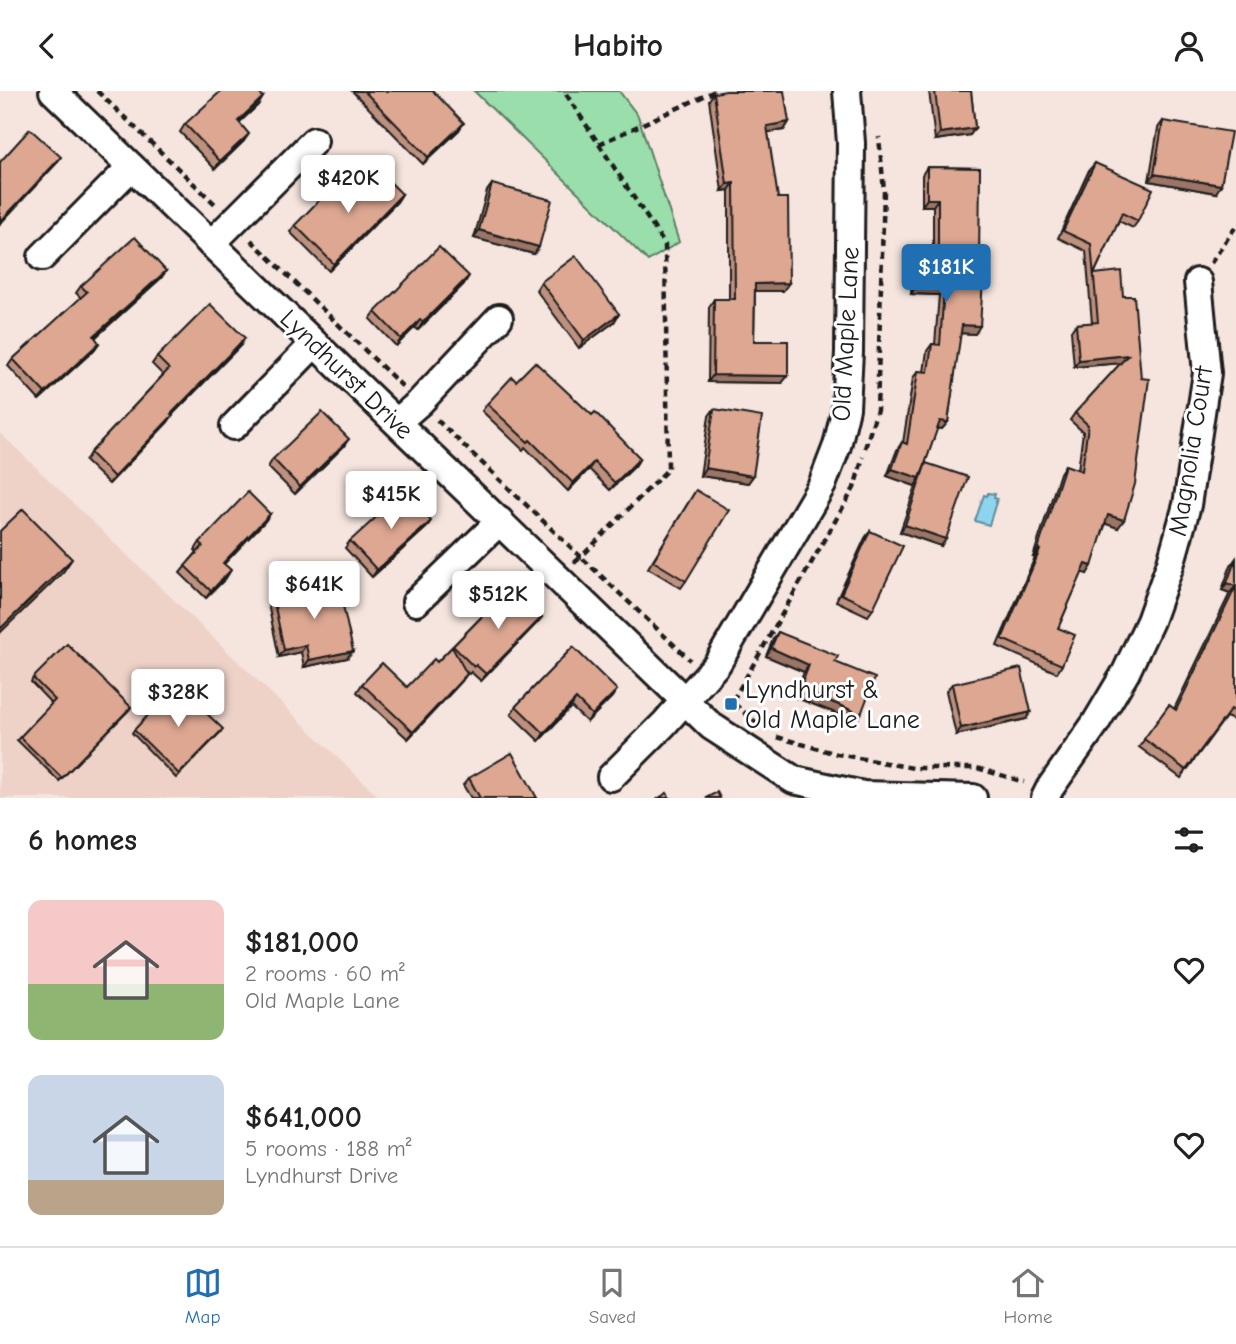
<!DOCTYPE html>
<html lang="en">
<head>
<meta charset="utf-8">
<style>
	:root { --surface:#fff; --page:#f6f6f6; --text:#222; --muted:#767676; --line:#e0e0e0; --accent:#1f6fb2 }
	body { margin:0; font-family:"Comic Neue",sans-serif; background:var(--page); color:var(--text); height:100vh; display:flex; flex-direction:column; font-size:26px; white-space:nowrap }
	* { box-sizing:border-box; margin:0 }
	p { font-size:23px; color:var(--muted) }
	.icon { flex:none; width:38px; height:38px; fill:none; stroke:currentColor; stroke-width:2; stroke-linecap:round; stroke-linejoin:round }
	.map { position:relative; height:707px; overflow:hidden }
	.panel { display:flex; flex-direction:column; background:var(--surface); flex:1 }
	.panel>* { flex:none }
	.price { position:absolute; translate:-50% -60px; padding:0 16px; border-radius:7px; background:#fff; color:#222; font-size:23px; line-height:46px; filter:drop-shadow(0 2px 4px #0008) }
	.price::after { content:''; position:absolute; left:50%; top:42px; width:21px; height:16px; margin-left:-10px; background:inherit; clip-path:polygon(0 0,100% 0,50% 100%) }
	.price.on { background:var(--accent); color:#fff }
	ul { padding:0; list-style:none }
	li { display:flex; align-items:center; gap:21px; height:175px; padding:0 28px }
	li span { display:grid; place-items:center; flex:none; width:196px; height:140px; border-radius:14px; color:#555 }
	li>.icon { margin-inline-start:auto }
	span .icon { width:84px; height:84px; fill:#fffc; stroke-width:1 }
	li b { font-size:30px }
	h2 { display:flex; justify-content:space-between; align-items:center; height:84px; padding:0 28px; font-size:30px }
	header { display:flex; justify-content:space-between; align-items:center; height:91px; padding:0 28px; background:var(--surface); font-size:32px; font-weight:700 }
	.tabs { display:flex; justify-content:space-around; align-items:center; height:98px; border-top:2px solid var(--line); background:var(--surface); font-size:19px; color:var(--muted) }
	.tabs a { display:grid; justify-items:center; gap:4px }
	.tabs .on { color:var(--accent) }
	.map>svg:first-child { display:block }
	.built { fill:#eed2c7 }
	.green { fill:#99deab; stroke:#5a7d64; stroke-width:2 }
	.water { fill:#8dd5ef; stroke:#608b9b; stroke-width:2 }
	.lines { fill:none; stroke-linecap:round; stroke-linejoin:round }
	.minor-casing { stroke:#1c1c1c; stroke-width:32 }
	.path { stroke:#1c1c1c; stroke-width:4.5; stroke-dasharray:7 5; stroke-linecap:butt }
	.minor { stroke:#fff; stroke-width:26 }
	.wall { fill:#be907e; stroke:#1c1c1c; stroke-width:2 }
	.shaded-wall { fill:#9b7566; stroke:#1c1c1c; stroke-width:2 }
	.building { fill:#dda792; stroke:#1c1c1c; stroke-width:2 }
	.poi-dot { fill:#1f6fb2; stroke:#fff; stroke-width:2.5 }
	.labels { text-anchor:middle; stroke-width:6; stroke-linejoin:round; paint-order:stroke }
	.street-label { font-size:26px; fill:#1c1c1c; stroke:#fff }
	.poi-label { font-size:26px; fill:#1c1c1c; stroke:#fff; text-anchor:start }
</style>
</head>
<body>
<header><svg class="icon" aria-label="back" viewBox="0 0 24 24"><path d="M15 5l-7 7 7 7"/></svg>Habito<svg class="icon" aria-label="person" viewBox="0 0 24 24"><circle cx="12" cy="8" r="4"/><path d="M4 21q1-7 8-7t8 7"/></svg></header>
<div class="map">
<svg width="1236" height="707" viewBox="0 0 1236 707">
	<rect width="100%" height="100%" fill="#f5e5de"/>
	<filter id="ink" filterUnits="userSpaceOnUse"><feTurbulence type="fractalNoise" baseFrequency=".0143" numOctaves="2"/><feDisplacementMap in="SourceGraphic" scale="14" xChannelSelector="R" yChannelSelector="G"/><feConvolveMatrix kernelMatrix="1 2 1 2 8 2 1 2 1" color-interpolation-filters="sRGB"/></filter>
	<g filter="url(#ink)">
		<path class="built" d="M0,342L380,707H0Z"/>
		<path class="green" d="M474,0H619L638,25L679,151L648,170Z"/>
		<path class="water" d="M988,402L995,403L994,407L997,408L989,434L975,430L984,404L987,405Z"/>
		<g class="lines">
			<defs>
				<g id="minor">
					<path d="M53,0L711,635L794,689L863,704L973,707"/>
					<path d="M211,153L314,50"/>
					<path d="M42,166L131,76"/>
					<path d="M397,331L419,312L499,227"/>
					<path d="M234,335L314,253"/>
					<path d="M416,511L500,430"/>
					<path d="M611,686L664,633L717,573L822,394L837,355L846,317L849,261L851,52L847,0"/>
					<path d="M1045,707L1050,697L1095,633L1126,581L1150,530L1171,471L1187,414L1207,282L1198,191"/>
				</g>
			</defs>
			<use href="#minor" class="minor-casing"/>
			<g class="path">
				<path d="M97,0L215,113"/>
				<path d="M599,53L715,0"/>
				<path d="M251,149L403,296"/>
				<path d="M1211,172L1236,135"/>
				<path d="M437,329L581,466L668,378L665,154L564,0"/>
				<path d="M865,357L877,319L884,100L879,46"/>
				<path d="M574,472L581,466L690,569"/>
				<path d="M758,633L732,611L854,397L863,366"/>
				<path d="M777,646L837,663L913,677H977L1024,691"/>
			</g>
			<use href="#minor" class="minor"/>
		</g>
		<g class="wall">
			<path d="M352,0H433L459,39L423,73Z"/>
			<path d="M929,0H971L975,37L970,44L935,49Z"/>
			<path d="M714,2L789,31L784,39L768,41L783,200H755L754,250L782,292L708,291L709,216L714,208H729V99L722,100L709,9Z"/>
			<path d="M263,6L258,14L239,32L244,50L215,78L180,41L185,33Z"/>
			<path d="M1163,30L1216,102L1149,90L1158,37Z"/>
			<path d="M1095,72L1138,130L1133,137L1119,130L1094,183L1123,205L1118,437L1106,432L1087,483L1082,481L1058,537L1062,574L1057,582L997,555L1035,466H1033L1060,382L1065,374L1078,379L1083,341L1070,329L1075,322L1121,272L1074,276L1071,240L1076,233L1092,232L1086,160L1058,147L1089,79Z"/>
			<path d="M927,76L980,77L975,243L960,242L948,331L942,338L937,337L924,376L926,372L941,455L900,441L917,392L915,395L887,385L897,359L902,351L903,352L913,287L918,280L924,281L927,260L932,253H935L939,204L911,203L913,166L919,158L933,159V115H922V84Z"/>
			<path d="M492,93L539,156L534,163L474,147L487,100Z"/>
			<path d="M402,103L397,111L329,180L290,141L295,134L344,108Z"/>
			<path d="M166,180L161,187L95,247L99,252L94,259L39,309L8,275L13,268L81,207L76,202L81,195Z"/>
			<path d="M541,191L619,223L614,231L579,257L536,199Z"/>
			<path d="M464,193L418,239L415,236L396,255L370,228L375,221Z"/>
			<path d="M240,255L172,324L168,331L109,393L85,370L90,362L163,284L152,273L157,266Z"/>
			<path d="M516,290L592,324L640,367L635,375L610,399L589,378L568,400L525,356L523,359L482,320L487,313Z"/>
			<path d="M714,318L753,385L748,392L700,385L709,325Z"/>
			<path d="M343,356L295,403L268,376L273,368Z"/>
			<path d="M696,399L686,490L681,497L648,477Z"/>
			<path d="M270,423L265,430L224,473L226,487L206,507L180,482L197,461L195,459L200,451Z"/>
			<path d="M426,437L372,486L345,457L350,450Z"/>
			<path d="M870,440L873,518L868,525L836,510L865,447Z"/>
			<path d="M1236,467V630L1226,626L1181,687L1139,656L1169,614L1174,618L1230,502L1222,499L1231,474Z"/>
			<path d="M511,496L542,526L536,533L481,590L471,581L469,583L465,580L462,590L408,648L357,601L362,593L407,596L437,571Z"/>
			<path d="M273,506L347,567L304,576L301,561L279,566L268,513Z"/>
			<path d="M778,541L835,571L856,630L794,606L804,581L766,565L773,548Z"/>
			<path d="M573,556L612,606L587,631L571,616L539,650L511,623L516,615Z"/>
			<path d="M33,587L131,616L59,690L17,649L52,613L31,591Z"/>
			<path d="M952,593L1026,628L956,644L946,600Z"/>
			<path d="M134,639L220,642L176,687L132,642Z"/>
			<path d="M469,687L537,707H471L463,694Z"/>
		</g>
		<g class="shaded-wall">
			<path d="M263,6L258,14L232,38L238,30Z"/>
			<path d="M789,31L784,39L762,42L767,35Z"/>
			<path d="M464,32L459,39L423,73L428,66Z"/>
			<path d="M975,37L970,44L935,49L940,42Z"/>
			<path d="M249,43L244,50L215,78L220,70Z"/>
			<path d="M61,66L56,73L0,133V131Z"/>
			<path d="M1154,83L1221,94L1216,102L1149,90Z"/>
			<path d="M734,92L729,99L722,100L727,93Z"/>
			<path d="M402,103L397,111L329,180L334,173Z"/>
			<path d="M927,108H938L933,115H922Z"/>
			<path d="M479,139L539,156L534,163L474,147Z"/>
			<path d="M166,180L161,187L88,253L94,245Z"/>
			<path d="M469,185L464,193L418,239L423,231Z"/>
			<path d="M789,192L783,200H750L755,193Z"/>
			<path d="M916,195L944,197L939,204L911,203Z"/>
			<path d="M619,223L614,231L579,257L584,249Z"/>
			<path d="M420,229L415,236L396,255L401,248Z"/>
			<path d="M962,234L980,235L975,243L956,242Z"/>
			<path d="M245,247L240,255L166,330L171,323Z"/>
			<path d="M99,252L94,259L39,309L45,302Z"/>
			<path d="M1128,264L1123,272L1074,276L1079,269Z"/>
			<path d="M713,284L788,285L782,292L708,291Z"/>
			<path d="M173,324L168,331L109,393L114,386Z"/>
			<path d="M940,330L948,331L942,338L935,337Z"/>
			<path d="M349,348L343,356L295,403L300,396Z"/>
			<path d="M640,367L635,375L610,399L615,392Z"/>
			<path d="M594,371L589,378L568,400L573,392Z"/>
			<path d="M705,377L753,385L748,392L700,385Z"/>
			<path d="M892,378L920,387L915,395L887,385Z"/>
			<path d="M270,423L265,430L218,479L223,472Z"/>
			<path d="M1108,424L1124,429L1118,437L1103,432Z"/>
			<path d="M431,430L426,437L372,486L377,479Z"/>
			<path d="M905,434L946,448L941,455L900,441Z"/>
			<path d="M1038,458L1040,459L1035,466H1033Z"/>
			<path d="M72,468L63,481L0,542V538Z"/>
			<path d="M1086,473L1092,475L1087,483L1081,481Z"/>
			<path d="M231,479L226,487L206,507L211,500Z"/>
			<path d="M1227,492L1236,495L1230,502L1222,499Z"/>
			<path d="M542,526L536,533L481,590L486,583Z"/>
			<path d="M306,554L301,561L279,566L284,559Z"/>
			<path d="M771,557L809,574L804,581L766,565Z"/>
			<path d="M353,560L347,567L304,576L309,569Z"/>
			<path d="M467,583L462,590L408,648L413,641Z"/>
			<path d="M800,598L861,623L856,630L794,606Z"/>
			<path d="M617,599L612,606L587,631L592,624Z"/>
			<path d="M576,608L571,616L539,650L544,642Z"/>
			<path d="M131,616L129,619L59,690L62,687Z"/>
			<path d="M1031,621L1026,628L956,644L961,637Z"/>
		</g>
		<g class="building">
			<path d="M221,0H257L263,6L238,30L249,43L220,70L185,33Z"/>
			<path d="M364,0H433L464,32L428,66Z"/>
			<path d="M726,0H784L789,31L767,35L778,107H788L789,192L755,193L754,250H788V285L713,284L714,208H735L734,92L727,93L714,2Z"/>
			<path d="M935,0H971L975,37L940,42Z"/>
			<path d="M1163,30L1231,41L1221,94L1154,83Z"/>
			<path d="M30,38L61,66L0,131V71Z"/>
			<path d="M1095,72L1153,98L1138,130L1122,122L1094,183L1121,180L1123,205H1134L1141,287L1149,288L1135,393L1124,429L1108,424L1092,475L1086,473L1058,537L1075,544L1062,574L1002,548L1040,459L1038,458L1065,374L1082,380L1088,334L1075,322L1128,264L1079,269L1076,233L1098,231L1091,153L1063,140Z"/>
			<path d="M375,76L402,103L334,173L295,134L332,96L344,108Z"/>
			<path d="M927,76L980,77L979,173H984L980,235L962,234L948,331L940,330L920,387L892,378L902,351L907,353L918,280L928,281L932,253L940,254L944,197L916,195L919,158L938,160V108H927Z"/>
			<path d="M492,93L552,109L539,156L479,139Z"/>
			<path d="M135,146L166,180L94,245L99,252L45,302L13,268L87,201L81,195Z"/>
			<path d="M439,156L469,185L423,231L420,229L401,248L375,221Z"/>
			<path d="M576,165L619,223L584,249L541,191Z"/>
			<path d="M210,213L245,247L171,323L173,324L114,386L90,362L169,278L157,266Z"/>
			<path d="M535,271L592,324L595,321L640,367L615,392L594,371L573,392L530,349L528,351L487,313L512,286L516,290Z"/>
			<path d="M714,318L762,326L753,385L705,377Z"/>
			<path d="M322,321L349,348L300,396L273,368Z"/>
			<path d="M926,372L968,386L946,448L905,434Z"/>
			<path d="M696,399L729,419L686,490L653,470Z"/>
			<path d="M405,400L431,430L377,479L350,450Z"/>
			<path d="M248,401L270,423L223,472L231,479L211,500L185,475L203,455L200,451Z"/>
			<path d="M23,418L72,468L0,538V440Z"/>
			<path d="M870,440L903,455L873,518L841,503Z"/>
			<path d="M1236,467V621L1231,618L1186,679L1144,648L1169,614L1176,619L1236,495L1227,492Z"/>
			<path d="M338,492L353,560L309,569L306,554L284,559L273,506Z"/>
			<path d="M511,496L542,526L486,583L476,574L474,576L453,555Z"/>
			<path d="M778,541L838,565L835,571L875,587L861,623L800,598L809,574L771,557Z"/>
			<path d="M67,553L131,616L62,687L20,646L55,609L33,587Z"/>
			<path d="M452,556L467,583L413,641L362,593L382,572L407,596L434,568L437,571Z"/>
			<path d="M573,556L617,599L592,624L576,608L544,642L516,615Z"/>
			<path d="M1021,577L1031,621L961,637L952,593Z"/>
			<path d="M177,594L223,638L179,683L134,639Z"/>
			<path d="M512,662L537,707H480L469,687Z"/>
			<path d="M717,701L720,707H706Z"/>
			<path d="M667,702L670,707H659Z"/>
		</g>
	</g>
	<rect class="poi-dot" x="724" y="606" width="14" height="14" rx="3.5"/>
	<g class="labels">
		<g class="street-label">
			<text transform="translate(845 243) rotate(-87)" y="9">Old Maple Lane</text>
			<text transform="translate(347 283) rotate(44)" y="9">Lyndhurst Drive</text>
			<text transform="translate(1190 360) rotate(-81)" y="9">Magnolia Court</text>
		</g>
		<g class="poi-label">
			<text x="745" y="607">Lyndhurst &amp;<tspan x="745" dy="30">Old Maple Lane</tspan></text>
		</g>
	</g>
</svg>
<b class="price" style="left:348px;top:124px">$420K</b>
<b class="price on" style="left:946px;top:213px">$181K</b>
<b class="price" style="left:391px;top:440px">$415K</b>
<b class="price" style="left:314px;top:530px">$641K</b>
<b class="price" style="left:498px;top:540px">$512K</b>
<b class="price" style="left:178px;top:638px">$328K</b>
</div>
<section class="panel">
<h2>6 homes<svg class="icon" aria-label="filters" viewBox="0 0 24 24"><path d="M4 7h16M4 17h16"/><circle cx="9" cy="7" r="2"/><circle cx="15" cy="17" r="2"/></svg></h2>
<ul>
<li><span style="background:linear-gradient(#f6c9c9 60%,#8fb573 0)"><svg class="icon" aria-label="home" viewBox="0 0 24 24"><path d="M3 11l9-7 9 7M6 9v11h12V9"/></svg></span><div><b>$181,000</b><p>2 rooms · 60 m²</p><p>Old Maple Lane</p></div><svg class="icon" aria-label="heart" viewBox="0 0 24 24"><path d="M12 20l-8-8c-3-5 5-10 8-4 3-6 11-1 8 4z"/></svg></li>
<li><span style="background:linear-gradient(#c9d6e8 75%,#b9a48a 0)"><svg class="icon" aria-label="home" viewBox="0 0 24 24"><path d="M3 11l9-7 9 7M6 9v11h12V9"/></svg></span><div><b>$641,000</b><p>5 rooms · 188 m²</p><p>Lyndhurst Drive</p></div><svg class="icon" aria-label="heart" viewBox="0 0 24 24"><path d="M12 20l-8-8c-3-5 5-10 8-4 3-6 11-1 8 4z"/></svg></li>
</ul>
</section>
<nav class="tabs">
<a class="on"><svg class="icon" aria-label="map" viewBox="0 0 24 24"><path d="M3 6l6-2 6 2 6-2v14l-6 2-6-2-6 2zM9 4v14M15 6v14"/></svg>Map</a>
<a><svg class="icon" aria-label="saved" viewBox="0 0 24 24"><path d="M7 4h10v16l-5-4-5 4z"/></svg>Saved</a>
<a><svg class="icon" aria-label="home" viewBox="0 0 24 24"><path d="M3 11l9-7 9 7M6 9v11h12V9"/></svg>Home</a>
</nav>
</body>
</html>
